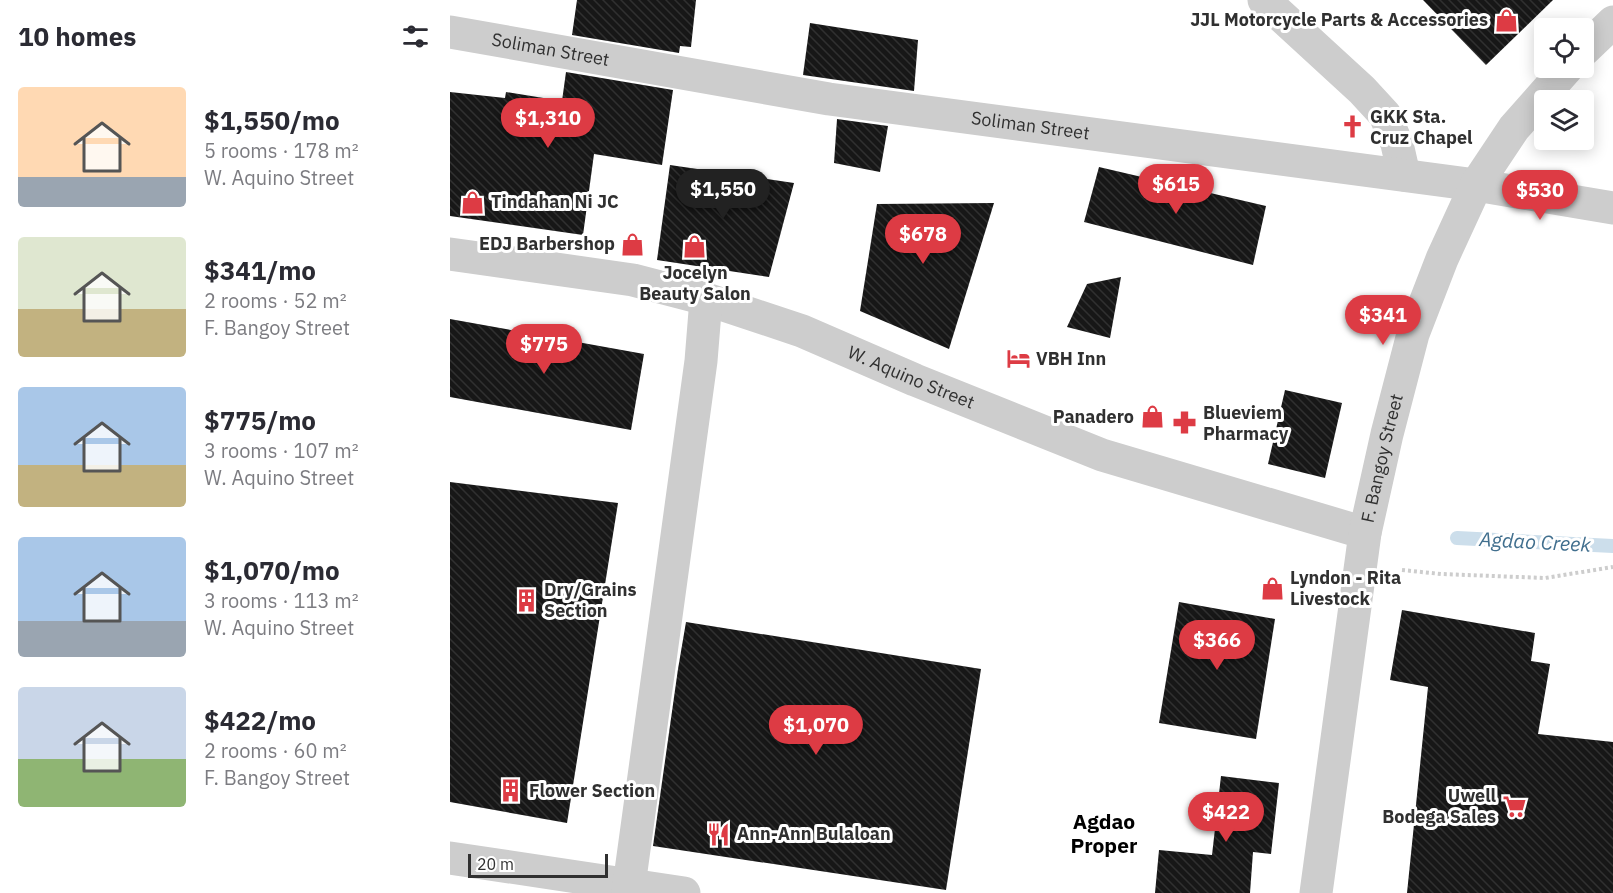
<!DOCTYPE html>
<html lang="en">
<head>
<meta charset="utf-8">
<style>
	:root { --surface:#fff; --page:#f7f7f7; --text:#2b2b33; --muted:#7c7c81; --accent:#dd3b44 }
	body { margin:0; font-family:"IBM Plex Sans",sans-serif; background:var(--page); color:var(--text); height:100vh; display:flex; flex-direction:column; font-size:22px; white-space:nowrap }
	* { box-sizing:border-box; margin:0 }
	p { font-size:20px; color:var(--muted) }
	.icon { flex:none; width:33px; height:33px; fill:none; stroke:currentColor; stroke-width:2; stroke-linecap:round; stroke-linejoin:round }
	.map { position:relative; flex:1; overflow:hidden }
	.drawer { display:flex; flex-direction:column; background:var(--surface); width:450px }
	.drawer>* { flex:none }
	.tools { position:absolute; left:1084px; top:18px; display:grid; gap:12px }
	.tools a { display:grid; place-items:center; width:60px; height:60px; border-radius:6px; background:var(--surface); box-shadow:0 3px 15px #0003; font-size:30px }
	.scale { position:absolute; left:18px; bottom:15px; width:140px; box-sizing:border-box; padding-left:6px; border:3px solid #303030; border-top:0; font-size:16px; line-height:21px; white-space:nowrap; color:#303030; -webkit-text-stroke:4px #fff; paint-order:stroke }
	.price { position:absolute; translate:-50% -51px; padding:0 14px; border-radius:21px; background:var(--accent); color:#fff; font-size:20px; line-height:39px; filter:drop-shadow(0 2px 3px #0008) }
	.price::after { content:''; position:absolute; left:50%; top:36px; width:18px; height:14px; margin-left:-9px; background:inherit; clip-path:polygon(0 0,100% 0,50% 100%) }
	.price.on { background:#222; color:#fff }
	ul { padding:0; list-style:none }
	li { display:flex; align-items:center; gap:18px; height:150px; padding:0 18px }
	li span { display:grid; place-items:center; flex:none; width:168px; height:120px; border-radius:6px; color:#555 }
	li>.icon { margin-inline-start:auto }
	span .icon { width:72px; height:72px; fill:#fffc; stroke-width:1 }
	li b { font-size:26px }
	h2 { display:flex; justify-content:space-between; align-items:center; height:72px; padding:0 18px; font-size:26px }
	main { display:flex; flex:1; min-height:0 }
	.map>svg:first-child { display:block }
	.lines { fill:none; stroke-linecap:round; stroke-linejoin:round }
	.stream { stroke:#ccdeeb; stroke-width:14 }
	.building { fill:url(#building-back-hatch) }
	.path { stroke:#cdcdcd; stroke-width:4; stroke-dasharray:3 3; stroke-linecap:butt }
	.minor { stroke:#cdcdcd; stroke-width:33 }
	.labels { text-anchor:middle; stroke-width:6; stroke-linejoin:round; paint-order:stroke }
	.poi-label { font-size:18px; font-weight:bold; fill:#303030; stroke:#fff; text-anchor:start }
	.street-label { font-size:18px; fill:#303030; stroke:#fff }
	.water-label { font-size:20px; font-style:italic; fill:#416f8e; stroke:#fff }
	.quarter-label { font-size:21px; font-weight:bold; fill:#000; stroke:#fff }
</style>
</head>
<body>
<main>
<section class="drawer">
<h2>10 homes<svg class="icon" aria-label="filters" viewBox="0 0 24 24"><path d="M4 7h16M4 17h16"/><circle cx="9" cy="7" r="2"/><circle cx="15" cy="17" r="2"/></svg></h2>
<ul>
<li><span style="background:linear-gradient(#ffd9b3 75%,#9aa5b1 0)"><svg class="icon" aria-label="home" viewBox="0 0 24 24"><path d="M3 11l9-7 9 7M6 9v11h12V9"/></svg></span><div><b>$1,550/mo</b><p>5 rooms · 178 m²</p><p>W. Aquino Street</p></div></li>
<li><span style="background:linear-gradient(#dfe7d0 60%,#c2b280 0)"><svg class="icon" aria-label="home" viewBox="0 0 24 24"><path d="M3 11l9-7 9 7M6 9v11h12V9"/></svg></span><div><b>$341/mo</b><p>2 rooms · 52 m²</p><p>F. Bangoy Street</p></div></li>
<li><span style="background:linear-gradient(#a9c7e8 65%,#c2b280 0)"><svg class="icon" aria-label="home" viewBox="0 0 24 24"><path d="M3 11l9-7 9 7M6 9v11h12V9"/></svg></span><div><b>$775/mo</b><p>3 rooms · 107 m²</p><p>W. Aquino Street</p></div></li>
<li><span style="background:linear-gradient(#a9c7e8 70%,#9aa5b1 0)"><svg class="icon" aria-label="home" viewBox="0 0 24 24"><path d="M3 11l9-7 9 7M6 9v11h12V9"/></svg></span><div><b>$1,070/mo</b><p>3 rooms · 113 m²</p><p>W. Aquino Street</p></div></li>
<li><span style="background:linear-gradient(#c9d6e8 60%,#8fb573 0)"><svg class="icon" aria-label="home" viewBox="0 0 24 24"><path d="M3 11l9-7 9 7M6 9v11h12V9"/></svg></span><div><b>$422/mo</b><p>2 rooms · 60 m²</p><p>F. Bangoy Street</p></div></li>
</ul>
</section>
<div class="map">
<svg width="1163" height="893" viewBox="0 0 1163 893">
	<defs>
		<pattern id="building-back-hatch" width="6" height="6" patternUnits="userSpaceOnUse" patternTransform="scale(1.5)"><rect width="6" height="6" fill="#171717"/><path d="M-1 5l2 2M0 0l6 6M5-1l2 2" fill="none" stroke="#303030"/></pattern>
	</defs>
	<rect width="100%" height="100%" fill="#fff"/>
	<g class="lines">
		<path class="stream" d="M1007,538L1163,546"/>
	</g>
	<g class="building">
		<path d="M127,0H246L241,47L230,46L229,53L122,35Z"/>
		<path d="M973,0H1103L1036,65Z"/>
		<path d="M360,23L468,40L464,91L353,75Z"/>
		<path d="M116,72L223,90L212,165L144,154L133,235L0,216V92L55,98L56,92L112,101Z"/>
		<path d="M387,119L438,126L430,172L384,163Z"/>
		<path d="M220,165L344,183L319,277L207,260Z"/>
		<path d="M649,167L816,206L803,265L634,222Z"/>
		<path d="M544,203L499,349L410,311L427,204Z"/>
		<path d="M671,277L660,338L617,327L637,284Z"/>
		<path d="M0,319L194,354L181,430L0,397Z"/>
		<path d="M835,390L892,403L875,478L818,464Z"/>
		<path d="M0,482L168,503L117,823L0,802Z"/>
		<path d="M729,602L825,619L806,739L709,723Z"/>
		<path d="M952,610L1085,633L1081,661L1100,664L1088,734L1163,742V893H957L978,687L940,680Z"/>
		<path d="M236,622L531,669L496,890L203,846L228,669Z"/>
		<path d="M771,776L829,783L821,854L803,852L800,893H705L709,850L762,855Z"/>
	</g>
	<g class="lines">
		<path class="path" d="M952,570L991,574L1095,578L1163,567"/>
		<g class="minor">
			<path d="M814,0L912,90L935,115L947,144L954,175"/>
			<path id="s1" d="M0,32L379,99L1026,185L1163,208"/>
			<path d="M1134,50L1163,22"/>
			<path id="s2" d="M0,254L183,280L256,299L352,331L465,380L652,455L915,533"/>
			<path d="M0,858L234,893"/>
			<path d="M178,893L251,361L256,299"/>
			<path id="s3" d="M866,893L915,533L937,434L963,334L992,259L1026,185L1064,128L1117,68"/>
		</g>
	</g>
	<defs>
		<symbol id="shop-bare" viewBox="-9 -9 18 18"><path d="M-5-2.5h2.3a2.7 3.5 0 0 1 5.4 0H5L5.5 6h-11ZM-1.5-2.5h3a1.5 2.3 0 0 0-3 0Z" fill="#dd3b44" stroke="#fff" stroke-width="2.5" paint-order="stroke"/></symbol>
		<symbol id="church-bare" viewBox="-9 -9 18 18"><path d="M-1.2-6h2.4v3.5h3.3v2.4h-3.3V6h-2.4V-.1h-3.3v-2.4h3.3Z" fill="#dd3b44" stroke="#fff" stroke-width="2.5" paint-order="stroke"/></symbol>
		<symbol id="hotel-bare" viewBox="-9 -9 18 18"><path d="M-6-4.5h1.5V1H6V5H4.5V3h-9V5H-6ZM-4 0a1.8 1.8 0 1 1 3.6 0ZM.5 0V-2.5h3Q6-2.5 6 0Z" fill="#dd3b44" stroke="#fff" stroke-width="2.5" paint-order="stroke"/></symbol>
		<symbol id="pharmacy-bare" viewBox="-9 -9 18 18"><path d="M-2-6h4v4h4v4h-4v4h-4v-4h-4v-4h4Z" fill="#dd3b44" stroke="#fff" stroke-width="2.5" paint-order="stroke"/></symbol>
		<symbol id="building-bare" viewBox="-9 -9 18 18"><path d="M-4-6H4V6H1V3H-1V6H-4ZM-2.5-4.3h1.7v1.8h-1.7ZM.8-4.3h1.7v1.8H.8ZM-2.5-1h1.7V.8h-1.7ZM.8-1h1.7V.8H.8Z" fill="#dd3b44" stroke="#fff" stroke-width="2.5" paint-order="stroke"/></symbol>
		<symbol id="supermarket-bare" viewBox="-9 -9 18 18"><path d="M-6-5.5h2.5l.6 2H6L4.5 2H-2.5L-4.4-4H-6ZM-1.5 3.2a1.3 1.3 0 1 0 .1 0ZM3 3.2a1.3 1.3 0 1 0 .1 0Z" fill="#dd3b44" stroke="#fff" stroke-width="2.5" paint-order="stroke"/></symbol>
		<symbol id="restaurant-bare" viewBox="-9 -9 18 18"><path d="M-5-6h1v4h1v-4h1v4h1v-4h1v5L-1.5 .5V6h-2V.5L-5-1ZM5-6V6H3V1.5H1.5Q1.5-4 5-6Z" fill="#dd3b44" stroke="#fff" stroke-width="2.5" paint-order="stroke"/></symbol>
	</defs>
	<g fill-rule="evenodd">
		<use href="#shop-bare" x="1040" y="4" width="33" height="33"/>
		<use href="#church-bare" x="886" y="110" width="33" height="33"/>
		<use href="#shop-bare" x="6" y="186" width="33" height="33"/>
		<use href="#shop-bare" x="166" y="228" width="33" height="33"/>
		<use href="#shop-bare" x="228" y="230" width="33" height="33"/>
		<use href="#hotel-bare" x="552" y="342" width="33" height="33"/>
		<use href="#shop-bare" x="686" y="400" width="33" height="33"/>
		<use href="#pharmacy-bare" x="718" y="406" width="33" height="33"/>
		<use href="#shop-bare" x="806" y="572" width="33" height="33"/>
		<use href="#building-bare" x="60" y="584" width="33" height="33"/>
		<use href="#building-bare" x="44" y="774" width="33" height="33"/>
		<use href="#supermarket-bare" x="1048" y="790" width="33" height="33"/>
		<use href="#restaurant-bare" x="252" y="818" width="33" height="33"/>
	</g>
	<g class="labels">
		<g class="poi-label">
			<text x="1038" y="26" text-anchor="end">JJL Motorcycle Parts &amp; Accessories</text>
			<text x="920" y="123">GKK Sta.<tspan x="920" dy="21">Cruz Chapel</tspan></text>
			<text x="41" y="208">Tindahan Ni JC</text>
			<text x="165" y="250" text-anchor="end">EDJ Barbershop</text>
			<text x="245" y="279" text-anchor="middle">Jocelyn<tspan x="245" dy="21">Beauty Salon</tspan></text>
			<text x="586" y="365">VBH Inn</text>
			<text x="753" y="419">Blueviem<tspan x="753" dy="21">Pharmacy</tspan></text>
			<text x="684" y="423" text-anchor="end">Panadero</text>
			<text x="840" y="584">Lyndon - Rita<tspan x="840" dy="21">Livestock</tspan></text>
			<text x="94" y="596">Dry/Grains<tspan x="94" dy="21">Section</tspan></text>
			<text x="79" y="797">Flower Section</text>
			<text x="1046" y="802" text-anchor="end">Uwell<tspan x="1046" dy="21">Bodega Sales</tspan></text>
			<text x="287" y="840">Ann-Ann Bulaloan</text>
		</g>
		<g class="street-label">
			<text dy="6" stroke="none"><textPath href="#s1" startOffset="102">Soliman Street</textPath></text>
			<text dy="6" stroke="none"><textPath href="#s1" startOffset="588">Soliman Street</textPath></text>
			<text dy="6" stroke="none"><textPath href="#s2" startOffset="480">W. Aquino Street</textPath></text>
			<text dy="6" stroke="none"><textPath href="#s3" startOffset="440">F. Bangoy Street</textPath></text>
		</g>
		<g class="water-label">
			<text transform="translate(1085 542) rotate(3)" y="7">Agdao Creek</text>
		</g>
		<g class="quarter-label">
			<text x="654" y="829">Agdao<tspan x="654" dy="24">Proper</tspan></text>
		</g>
	</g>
</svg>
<div class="tools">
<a><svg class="icon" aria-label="locate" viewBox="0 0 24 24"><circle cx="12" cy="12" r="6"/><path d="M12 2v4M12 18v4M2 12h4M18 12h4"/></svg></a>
<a><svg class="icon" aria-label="layers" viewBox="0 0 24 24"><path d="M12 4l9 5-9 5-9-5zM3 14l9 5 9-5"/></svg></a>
</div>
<div class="scale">20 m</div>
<b class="price" style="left:98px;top:149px">$1,310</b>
<b class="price" style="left:726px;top:215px">$615</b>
<b class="price on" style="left:273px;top:220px">$1,550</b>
<b class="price" style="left:1090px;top:221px">$530</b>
<b class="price" style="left:473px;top:265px">$678</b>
<b class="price" style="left:933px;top:346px">$341</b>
<b class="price" style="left:94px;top:375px">$775</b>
<b class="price" style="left:767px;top:671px">$366</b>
<b class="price" style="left:366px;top:756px">$1,070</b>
<b class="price" style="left:776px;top:843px">$422</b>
</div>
</main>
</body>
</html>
